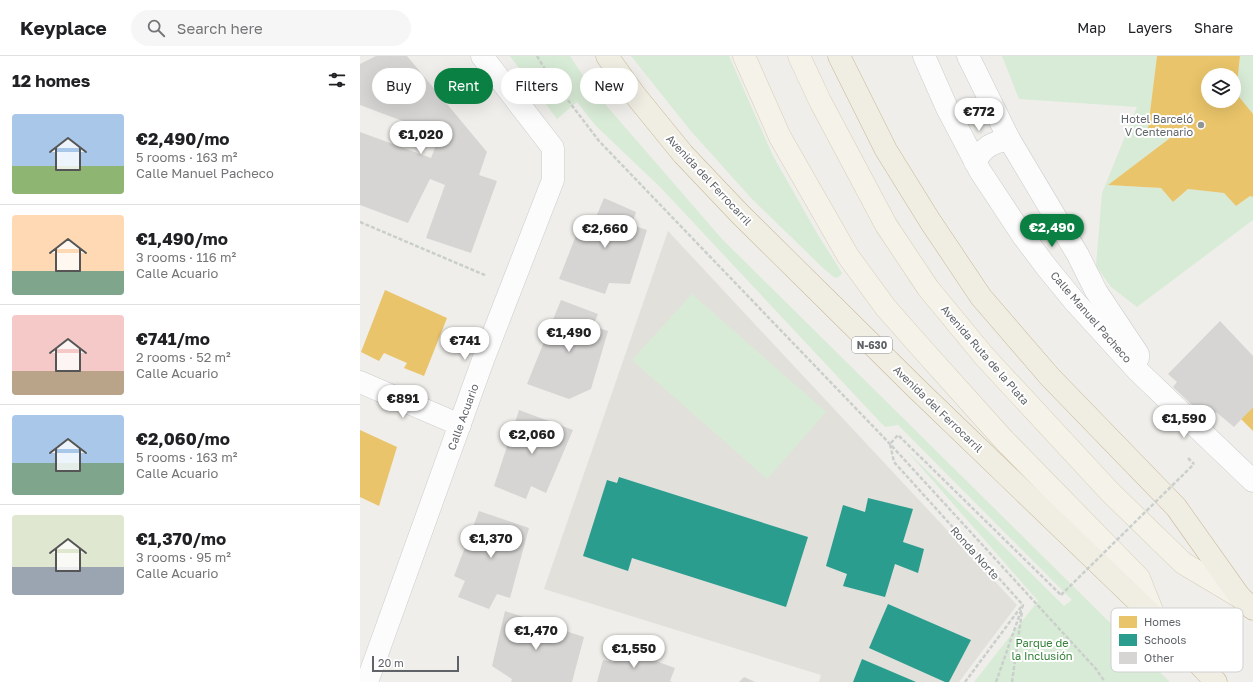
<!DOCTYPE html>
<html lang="en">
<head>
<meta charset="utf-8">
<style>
	:root { --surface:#fff; --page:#f6f6f6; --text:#202124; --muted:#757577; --line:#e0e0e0; --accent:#0b8043 }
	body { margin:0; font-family:"Golos Text",sans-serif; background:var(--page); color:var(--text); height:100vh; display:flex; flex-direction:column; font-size:15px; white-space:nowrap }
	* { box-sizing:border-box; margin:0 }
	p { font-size:13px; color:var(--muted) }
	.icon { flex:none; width:22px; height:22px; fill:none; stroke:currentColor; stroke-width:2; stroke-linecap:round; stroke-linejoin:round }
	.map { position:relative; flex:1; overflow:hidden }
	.details { display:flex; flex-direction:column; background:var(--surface); width:360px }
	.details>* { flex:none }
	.hud { position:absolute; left:12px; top:12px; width:380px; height:36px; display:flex; gap:8px }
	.tools { position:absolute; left:841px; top:12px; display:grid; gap:8px }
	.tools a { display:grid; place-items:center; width:40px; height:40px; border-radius:50%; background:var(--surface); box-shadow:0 4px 16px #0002; font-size:20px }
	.scale { position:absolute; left:12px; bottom:10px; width:87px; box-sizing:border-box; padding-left:4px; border:2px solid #5f6368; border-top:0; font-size:11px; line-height:14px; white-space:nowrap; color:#5f6368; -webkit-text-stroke:3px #fff; paint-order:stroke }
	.price { position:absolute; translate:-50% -34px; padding:0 9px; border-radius:14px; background:#fff; color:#222; font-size:13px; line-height:26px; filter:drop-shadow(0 1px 2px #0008) }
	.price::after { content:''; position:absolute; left:50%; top:24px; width:12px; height:9px; margin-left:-6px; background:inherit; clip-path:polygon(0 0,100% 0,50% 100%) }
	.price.selected { background:var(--accent); color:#fff }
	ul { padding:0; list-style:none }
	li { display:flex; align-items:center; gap:12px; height:100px; padding:0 12px }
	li+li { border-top:1px solid var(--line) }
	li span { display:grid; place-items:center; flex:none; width:112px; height:80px; border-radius:4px; color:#555 }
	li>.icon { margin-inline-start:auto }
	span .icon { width:48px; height:48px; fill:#fffc; stroke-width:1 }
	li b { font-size:17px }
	h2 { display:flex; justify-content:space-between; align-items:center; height:48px; padding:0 12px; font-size:17px }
	.tag { padding:0 14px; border-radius:18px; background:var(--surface); box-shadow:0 4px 16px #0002; font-size:14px; line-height:36px }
	.tag.selected { background:var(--accent); color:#fff }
	header { display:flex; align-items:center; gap:24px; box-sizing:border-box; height:56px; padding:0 20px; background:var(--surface); border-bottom:1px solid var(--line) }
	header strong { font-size:19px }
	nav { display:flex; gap:22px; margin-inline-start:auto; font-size:14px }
	.search { width:280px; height:36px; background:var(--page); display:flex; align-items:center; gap:10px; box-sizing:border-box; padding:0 14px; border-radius:22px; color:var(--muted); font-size:15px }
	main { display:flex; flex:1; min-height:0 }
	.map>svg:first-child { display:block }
	.education { fill:#e2e0da }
	.green { fill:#d8ebd6 }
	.homes { fill:#e9c46a; fill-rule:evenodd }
	.schools { fill:#2a9d8f }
	.building { fill:#d6d5d3 }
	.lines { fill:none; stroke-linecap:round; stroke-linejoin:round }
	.minor-casing { stroke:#cbcccc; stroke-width:23 }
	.major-casing { stroke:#d7ceb8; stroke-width:23 }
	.highway-casing { stroke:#c8b996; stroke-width:23 }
	.path { stroke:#cacfcc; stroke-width:2.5; stroke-dasharray:4 2; stroke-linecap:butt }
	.minor { stroke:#fdfcfc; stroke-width:22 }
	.major { stroke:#f4f2e9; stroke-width:22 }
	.highway { stroke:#f0ede3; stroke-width:22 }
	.path-bridge { stroke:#cacfcc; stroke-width:2.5; stroke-dasharray:4 2; stroke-linecap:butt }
	.poi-dot { fill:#919496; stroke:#fff; stroke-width:1.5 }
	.labels { text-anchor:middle; stroke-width:4; stroke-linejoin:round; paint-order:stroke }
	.shield { fill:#fff; stroke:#8f9295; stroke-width:1 }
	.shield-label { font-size:10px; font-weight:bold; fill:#5f6368 }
	.poi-label { font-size:11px; fill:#5f6368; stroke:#fff; text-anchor:end }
	.street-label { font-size:11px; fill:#5f6368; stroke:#fff }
	.park-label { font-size:11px; fill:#348238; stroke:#fff }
	.key { fill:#fff; stroke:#cfd0d2; stroke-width:1 }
	.key-label { font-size:11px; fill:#5f6368 }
</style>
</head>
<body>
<header>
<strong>Keyplace</strong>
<div class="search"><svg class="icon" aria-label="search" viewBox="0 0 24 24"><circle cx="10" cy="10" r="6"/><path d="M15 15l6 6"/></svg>Search here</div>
<nav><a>Map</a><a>Layers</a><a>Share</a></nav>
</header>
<main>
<section class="details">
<h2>12 homes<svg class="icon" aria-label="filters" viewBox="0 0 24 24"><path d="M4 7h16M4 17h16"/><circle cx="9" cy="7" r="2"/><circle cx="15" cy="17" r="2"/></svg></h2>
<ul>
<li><span style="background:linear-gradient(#a9c7e8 65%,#8fb573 0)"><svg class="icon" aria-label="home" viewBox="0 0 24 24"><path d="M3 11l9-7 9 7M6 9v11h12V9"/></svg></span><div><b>€2,490/mo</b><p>5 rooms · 163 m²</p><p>Calle Manuel Pacheco</p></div></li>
<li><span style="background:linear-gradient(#ffd9b3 70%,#7fa58c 0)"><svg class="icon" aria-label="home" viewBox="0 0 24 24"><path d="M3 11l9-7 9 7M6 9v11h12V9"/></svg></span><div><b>€1,490/mo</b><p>3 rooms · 116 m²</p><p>Calle Acuario</p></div></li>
<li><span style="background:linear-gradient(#f6c9c9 70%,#b9a48a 0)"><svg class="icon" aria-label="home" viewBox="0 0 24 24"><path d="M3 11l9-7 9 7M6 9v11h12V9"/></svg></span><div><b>€741/mo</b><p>2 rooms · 52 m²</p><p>Calle Acuario</p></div></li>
<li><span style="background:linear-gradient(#a9c7e8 60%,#7fa58c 0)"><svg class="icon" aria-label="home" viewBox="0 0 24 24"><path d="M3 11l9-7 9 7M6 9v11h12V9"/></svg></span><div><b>€2,060/mo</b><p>5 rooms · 163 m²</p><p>Calle Acuario</p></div></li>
<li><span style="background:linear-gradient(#dfe7d0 65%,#9aa5b1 0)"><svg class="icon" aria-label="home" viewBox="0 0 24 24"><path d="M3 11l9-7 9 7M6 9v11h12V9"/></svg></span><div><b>€1,370/mo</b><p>3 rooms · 95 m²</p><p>Calle Acuario</p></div></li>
</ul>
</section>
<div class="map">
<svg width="893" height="626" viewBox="0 0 893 626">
	<rect width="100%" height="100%" fill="#efeeea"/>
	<path class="education" d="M308,175L657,549L599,626H459L461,619L184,533Z"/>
	<g class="green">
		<path d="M150,0H210L232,33L362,183L810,626H614L678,545L546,394L704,550L712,544L538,369L525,371L521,367L301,132L235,69L217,46L197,63Z"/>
		<path d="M271,0H369L413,100L458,179L482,217L479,221L475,222L463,212L391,142L330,74Z"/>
		<path d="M642,0H797L787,80L810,82L748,129L801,132L813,146L828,133L864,137L876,150L890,140L893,141V164L777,251L751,231L736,210L742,137L777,51L659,43Z"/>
		<path d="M880,0H893V58L876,37Z"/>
		<path d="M332,238L466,356L407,423L272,304Z"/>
	</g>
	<g class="homes">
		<path d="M797,0H880L876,37L893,58V141L890,140L876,150L864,137L828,133L813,146L801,132L748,129L810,82L787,80ZM848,19H874V45H848Z"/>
		<path d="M25,234L87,262L64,320L44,312L47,307L24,297L19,305L1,296Z"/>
		<path d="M893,351V375L881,363Z"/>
		<path d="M0,374L37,391L19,450L0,441Z"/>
	</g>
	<g class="schools">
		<path d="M259,421L448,481L426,551L272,502L268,515L223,500L247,424L257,427Z"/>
		<path d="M508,442L553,453L543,486L564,493L558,517L535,508L525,541L483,530L487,518L466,510L483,449L505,456Z"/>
		<path d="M528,548L611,584L589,626H585L509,592Z"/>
		<path d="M502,603L556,626H493Z"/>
	</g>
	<g class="building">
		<path d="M16,0H47L127,96L119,119L137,125L111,197L66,182L85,129L70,123L48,167L0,149V76L71,102L80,79L0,49V8Z"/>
		<path d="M244,142L276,156L272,169L287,174L270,228L249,227L245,238L199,223L224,159L234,166Z"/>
		<path d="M201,244L238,258L233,270L248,275L231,333L209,343L167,328Z"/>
		<path d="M860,265L893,300V351L874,371L856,356L848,364L813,331L817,326L808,318Z"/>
		<path d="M159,354L213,374L186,437L171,430L166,443L134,430Z"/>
		<path d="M119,455L169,472L150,542L137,538L129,553L98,541L105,525L94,520Z"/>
		<path d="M145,555L224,581L212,626H151L152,623L132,610Z"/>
		<path d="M260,592L315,612L310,625L313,626H237L243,604L253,606Z"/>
		<path d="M384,621L395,626H379Z"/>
	</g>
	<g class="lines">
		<defs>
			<g id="minor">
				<path d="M564,0L587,52L620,115L663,180L688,213L715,246L778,315L893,425"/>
				<path d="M608,0L649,83L718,199L736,235L778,298V302"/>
				<path d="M615,106C624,90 632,87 649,83"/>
				<path d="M0,326L100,369"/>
				<path d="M7,626L123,304L193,124V92L122,0"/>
			</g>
			<g id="major">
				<path d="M384,0L420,81L488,200L526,252L564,295L644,384L779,522L795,562"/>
				<path d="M439,0L460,45L526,169L568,232L624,300L750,436L823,507L880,541"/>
			</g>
			<g id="highway">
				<path d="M247,0L275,39L323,98L380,158L556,332L795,562L856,626"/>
				<path d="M479,0L526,94L570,165L621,241L690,321L816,451L880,541L893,553"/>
			</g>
		</defs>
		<use href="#minor" class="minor-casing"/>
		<use href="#major" class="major-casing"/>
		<use href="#highway" class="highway-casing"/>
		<g class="path">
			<path d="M177,0L188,18L239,85L530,388L736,613L745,626"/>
			<path d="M0,166L127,220"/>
			<path d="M828,402L834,408"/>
			<path d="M605,626L661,551"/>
			<path d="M636,626L663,549L534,406L530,388L538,379L701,539"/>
			<path d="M652,626L662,555"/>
		</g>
		<use href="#minor" class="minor"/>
		<use href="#major" class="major"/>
		<use href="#highway" class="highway"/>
		<path class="path-bridge" d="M701,539L834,408"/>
	</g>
	<circle class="poi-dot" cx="841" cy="69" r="4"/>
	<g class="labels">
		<rect class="shield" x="492" y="281" width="40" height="16" rx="3"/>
		<g class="shield-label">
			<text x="512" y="293">N-630</text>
		</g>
		<g class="poi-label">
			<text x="833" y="67">Hotel Barceló<tspan x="833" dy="13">V Centenario</tspan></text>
		</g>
		<g class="street-label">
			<text transform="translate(349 124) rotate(47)" y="4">Avenida del Ferrocarril</text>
			<text transform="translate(731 261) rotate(49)" y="4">Calle Manuel Pacheco</text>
			<text transform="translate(625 299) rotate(49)" y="4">Avenida Ruta de la Plata</text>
			<text transform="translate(578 353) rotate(44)" y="4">Avenida del Ferrocarril</text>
			<text transform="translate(103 361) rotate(-70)" y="4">Calle Acuario</text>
			<text transform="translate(615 497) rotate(48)" y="4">Ronda Norte</text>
		</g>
		<g class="park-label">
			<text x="682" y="591">Parque de<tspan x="682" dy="13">la Inclusión</tspan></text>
		</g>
	</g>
	<rect x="751" y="552" width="132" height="64" rx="6" class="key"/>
	<rect x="759" y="560" width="18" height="12" fill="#e9c46a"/>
	<rect x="759" y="578" width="18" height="12" fill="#2a9d8f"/>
	<rect x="759" y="596" width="18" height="12" fill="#d6d5d3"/>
	<g class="key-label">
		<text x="784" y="570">Homes</text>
		<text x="784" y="588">Schools</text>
		<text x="784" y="606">Other</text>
	</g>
</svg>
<div class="tools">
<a><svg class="icon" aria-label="layers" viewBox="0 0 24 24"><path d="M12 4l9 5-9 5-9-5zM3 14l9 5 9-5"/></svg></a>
</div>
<div class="scale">20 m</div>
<b class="price" style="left:619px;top:76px">€772</b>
<b class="price" style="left:61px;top:99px">€1,020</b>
<b class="price selected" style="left:692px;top:192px">€2,490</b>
<b class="price" style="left:245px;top:193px">€2,660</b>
<b class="price" style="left:209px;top:297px">€1,490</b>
<b class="price" style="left:105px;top:305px">€741</b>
<b class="price" style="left:43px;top:363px">€891</b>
<b class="price" style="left:824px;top:383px">€1,590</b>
<b class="price" style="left:172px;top:399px">€2,060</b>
<b class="price" style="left:131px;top:503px">€1,370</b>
<b class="price" style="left:176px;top:595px">€1,470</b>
<b class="price" style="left:274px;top:613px">€1,550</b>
<div class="hud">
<a class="tag">Buy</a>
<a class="tag selected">Rent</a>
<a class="tag">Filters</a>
<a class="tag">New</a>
</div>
</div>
</main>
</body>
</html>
